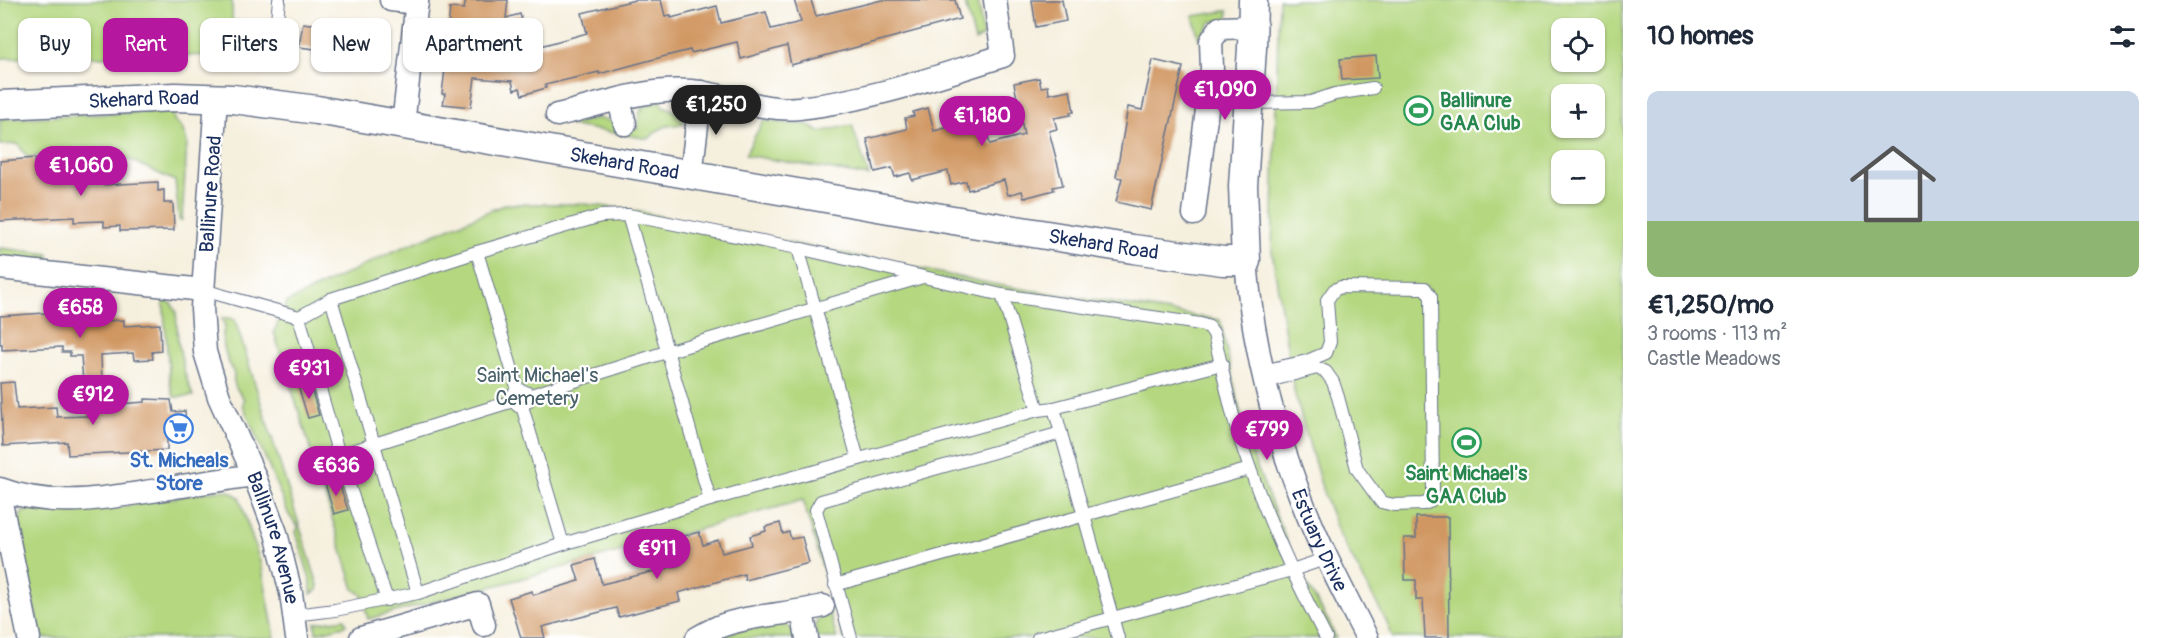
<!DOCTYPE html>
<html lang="en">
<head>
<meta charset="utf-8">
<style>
	:root { --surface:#fff; --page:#f6f6f7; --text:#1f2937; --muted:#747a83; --accent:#b5179e }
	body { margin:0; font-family:Pangolin,sans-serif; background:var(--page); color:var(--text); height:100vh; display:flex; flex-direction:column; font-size:22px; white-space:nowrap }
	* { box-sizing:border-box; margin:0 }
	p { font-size:20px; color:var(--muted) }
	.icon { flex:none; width:33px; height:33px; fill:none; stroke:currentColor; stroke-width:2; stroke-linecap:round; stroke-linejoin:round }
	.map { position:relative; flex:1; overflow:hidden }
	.drawer { display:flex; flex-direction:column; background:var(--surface); width:540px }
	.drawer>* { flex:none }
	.hud { position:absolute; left:18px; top:18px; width:570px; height:54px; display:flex; gap:12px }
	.fabs { position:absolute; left:1551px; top:18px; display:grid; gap:12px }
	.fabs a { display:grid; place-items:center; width:54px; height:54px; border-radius:12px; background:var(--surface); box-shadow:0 2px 4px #0004; font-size:30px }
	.price { position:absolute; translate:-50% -51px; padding:0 14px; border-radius:21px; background:var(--accent); color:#fff; font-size:20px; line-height:39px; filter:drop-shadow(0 2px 3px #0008) }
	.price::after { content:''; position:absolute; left:50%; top:36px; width:18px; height:14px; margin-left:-9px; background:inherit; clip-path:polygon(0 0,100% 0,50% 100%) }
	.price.selected { background:#222; color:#fff }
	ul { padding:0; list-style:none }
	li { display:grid; align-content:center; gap:12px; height:318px; padding:0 24px }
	li span { display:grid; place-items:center; height:186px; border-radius:12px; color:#555 }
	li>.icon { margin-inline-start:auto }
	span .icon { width:108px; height:108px; fill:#fffc; stroke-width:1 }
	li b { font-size:26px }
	h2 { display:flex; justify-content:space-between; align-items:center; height:72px; padding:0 24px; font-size:26px }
	.tag { padding:0 21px; border-radius:12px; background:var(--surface); box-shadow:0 2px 4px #0004; font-size:21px; line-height:54px }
	.tag.selected { background:var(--accent); color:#fff }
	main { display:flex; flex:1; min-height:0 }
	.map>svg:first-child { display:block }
	.green { fill:#b4d77f; stroke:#68836e; stroke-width:1.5; fill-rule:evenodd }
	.building { fill:#d09762 }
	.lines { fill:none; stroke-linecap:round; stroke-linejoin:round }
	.service-casing { stroke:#67728a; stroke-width:14 }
	.minor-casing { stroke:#67728a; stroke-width:25 }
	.tertiary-casing { stroke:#67728a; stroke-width:31 }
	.service { stroke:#fff; stroke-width:12 }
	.minor { stroke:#fff; stroke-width:22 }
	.tertiary { stroke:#fff; stroke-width:28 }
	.labels { text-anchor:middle; stroke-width:4.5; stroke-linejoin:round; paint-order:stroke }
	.street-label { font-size:20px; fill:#1b2f5e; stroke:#fff }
	.leisure-label { font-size:20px; font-weight:bold; fill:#27864d; stroke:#fff; text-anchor:start }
	.park-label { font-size:20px; fill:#496168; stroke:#fff }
	.shop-label { font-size:20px; font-weight:bold; fill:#366cbe; stroke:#fff }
</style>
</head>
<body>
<main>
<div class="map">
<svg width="1623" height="638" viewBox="0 0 1623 638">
	<rect width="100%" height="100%" fill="#fff"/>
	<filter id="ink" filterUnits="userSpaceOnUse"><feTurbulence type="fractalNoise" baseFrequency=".0167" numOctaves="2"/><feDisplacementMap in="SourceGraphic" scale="12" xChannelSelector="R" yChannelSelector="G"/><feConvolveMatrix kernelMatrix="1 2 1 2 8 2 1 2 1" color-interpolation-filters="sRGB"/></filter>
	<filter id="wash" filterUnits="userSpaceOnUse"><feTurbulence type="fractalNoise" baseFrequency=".008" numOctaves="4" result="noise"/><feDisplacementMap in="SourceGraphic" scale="24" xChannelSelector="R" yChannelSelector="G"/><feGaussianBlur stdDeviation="1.35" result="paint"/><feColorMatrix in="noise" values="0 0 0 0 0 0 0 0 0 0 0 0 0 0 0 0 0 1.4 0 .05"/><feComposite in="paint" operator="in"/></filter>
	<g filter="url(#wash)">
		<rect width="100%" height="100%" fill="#f5efdd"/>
		<g class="green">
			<path d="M0,0H232L233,55L0,58Z"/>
			<path d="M964,0H978L983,36L975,41Z"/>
			<path d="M1279,0H1623V638H1393L1386,621L1339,534L1324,495L1294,391L1272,251ZM1562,28H1594V62H1562ZM1562,94H1594V128H1562ZM1562,160H1594V194H1562Z"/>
			<path d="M1225,11H1228V20L1211,22L1199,39L1193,16Z"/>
			<path d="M662,101V106C673,109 681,113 684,124C669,125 659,126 649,139L568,125L600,118L614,122L617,131L638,128C638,107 642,105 662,101Z"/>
			<path d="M173,111L174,120L182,128L187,142L182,220H179L175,181L111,151L27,157L18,144L0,145V119Z"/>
			<path d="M763,121L808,125L819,132L852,125L869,176L745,155Z"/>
			<path d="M506,204H584L625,209L1003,286L1220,320L1238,403L1254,460L1298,570L1329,622L1336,638H843L803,500L539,574L368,619L362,595L354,589L274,332L287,302L394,251Z"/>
			<path d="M0,248L49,254L48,263L0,258Z"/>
			<path d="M163,299L171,303L176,311L178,342L185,374L193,396L174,397L170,383Z"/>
			<path d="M222,318H230L235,320L318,585L317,590L311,594V583L296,532L298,527L289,515L243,405L244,399C238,391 232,385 234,374C228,362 219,340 225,326Z"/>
			<path d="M219,490L229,491L239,497L262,568L275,638H41L16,524L23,512C40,504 81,511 103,510Z"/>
			<path d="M829,612L837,638H817L815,628L817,620Z"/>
			<path d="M345,619L346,625L344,626L316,633L315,623Z"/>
			<path d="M781,625C789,625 794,629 797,638H719L738,630Z"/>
		</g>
		<g id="blocks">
			<g class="building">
				<path d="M466,0H508L506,18L520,14L530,49L587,33L582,13L635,0H661L665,16L671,15V18L717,6L721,23L766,12L771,29L801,22L794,0H811L816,16L882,0H955L960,19L791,65L787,46L741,59L737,42L691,53L690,50L662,57L599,74V72L545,85L546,88L522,95L520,88L514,90L512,81L475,78L471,107L443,104L445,94H442L450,27H448L450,8L464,9Z"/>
				<path d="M1032,0H1062L1066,21L1036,27Z"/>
				<path d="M303,23L318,25V30L368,37V32L388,35L385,60L364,57V60L314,53L315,49L299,47Z"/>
				<path d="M1376,56L1378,78L1342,80L1340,59Z"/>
				<path d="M1153,60L1183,67L1151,210L1116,202L1122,178L1116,177L1128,107L1142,110Z"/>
				<path d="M1039,78L1041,87L1048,86L1049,94L1070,90L1074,112H1070L1071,115L1054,118L1057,129L1049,131L1063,185L1053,187L1054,190L1024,198L1022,191L1008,195L1004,180L968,190L966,181L951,185L948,171L912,180L910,173L895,177L892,168L875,172L867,139L907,129L905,118L914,116L913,112L928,108L934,131L983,118L990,144L1024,135L1014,83Z"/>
				<path d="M100,154L102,185L158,182V191L164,190V203H173L174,230L120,231V226L104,227V221L74,222V217L0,221V161L35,158L36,177L72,175L71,156Z"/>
				<path d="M60,312L61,323L124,320V326L160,324L161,351L152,352L153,359L134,360L133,353L101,355L102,381L83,382L81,356H70V352H62V347L2,350V344H0V316Z"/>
				<path d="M14,382L17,409L56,407L57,417L89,416L88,396H106L107,405L145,402V399L171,400L173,412L185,411L187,438H167V450L68,455L67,442L3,446L0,383Z"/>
				<path d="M309,382L319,415L308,418L298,386Z"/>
				<path d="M338,480L348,510L334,514L325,483Z"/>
				<path d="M1416,517H1448L1449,638H1425L1423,600H1416V580H1405L1404,538H1416Z"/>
				<path d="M780,523L783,534L789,532L791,539L802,537L809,563L745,580L744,574L678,593L680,601L619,617L616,608L542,627L545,638H521L509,598L532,591L533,595L579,581L574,565L595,559L602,584L680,565L673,539L699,532L703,545L718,540L722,553L752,545L750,536L766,531L765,527Z"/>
			</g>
		</g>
	</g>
	<g filter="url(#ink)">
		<use href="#blocks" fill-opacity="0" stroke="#67728a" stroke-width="1.5"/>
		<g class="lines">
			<defs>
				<g id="service">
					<path d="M263,59L274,49L279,0"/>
					<path d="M1249,103L1311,102L1335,94L1373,88"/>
					<path d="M628,215L710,500"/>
					<path d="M798,248L858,459"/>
					<path d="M477,252L518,390"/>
					<path d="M203,290L299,317L339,455L387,600"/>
					<path d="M1002,295L1200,324L1209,327L1214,334C1221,363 1227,394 1235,423C1257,497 1290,570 1326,638"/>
					<path d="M331,299L418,593"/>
					<path d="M299,317L331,299L477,252L601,216L628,215L798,248L1002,295L1038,410"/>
					<path d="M1262,371L1307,361L1326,353L1330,342L1327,300L1334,290L1341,287L1425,288L1431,297L1433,493L1429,502L1423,504L1394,505L1381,502L1357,469L1338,397L1333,382L1326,372L1317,368L1265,382"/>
					<path d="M528,396L666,352L923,277"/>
					<path d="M522,406L563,544"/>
					<path d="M1054,408L1118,638"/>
					<path d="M339,455L513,401L514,393L518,390L526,392L528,401L522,406H518L513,401"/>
					<path d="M835,585L1250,469"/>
					<path d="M295,615L335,610L418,593L563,544L710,500L1038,410L1054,408L1222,364"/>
					<path d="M851,638L816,510L821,501L1061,433"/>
					<path d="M1038,638L1292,570L1328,558"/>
				</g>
				<g id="minor">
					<path d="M391,0L417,3"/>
					<path id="s1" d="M216,98L202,308L205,352L219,397L254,475L276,533L291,593L297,638"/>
					<path d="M619,100L625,124"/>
					<path d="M557,115C600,105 646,87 691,91C728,94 762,112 799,108C868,101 936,77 1003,56L995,0"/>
					<path d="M403,125L417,0"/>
					<path d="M691,175L701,92"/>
					<path d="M1194,214L1212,69L1211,41L1220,28L1253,27"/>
					<path id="s2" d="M1246,261C1252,340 1271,418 1299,493C1317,542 1343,591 1367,638"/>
					<path d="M0,268L203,290"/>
					<path d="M0,489C53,509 105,498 158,490C190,484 222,480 254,475"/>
					<path d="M0,498L29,638"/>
					<path d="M802,612L807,638"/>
					<path d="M361,638L478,604L484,625"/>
					<path d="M697,638C704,634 711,630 718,627C751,614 789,615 823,606"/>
				</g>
				<g id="tertiary">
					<path id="s3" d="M0,105L175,97L233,99L317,110L953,220L1133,249L1223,261H1246L1243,186L1252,48L1253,0"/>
				</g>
			</defs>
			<use href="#service" class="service-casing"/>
			<use href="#minor" class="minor-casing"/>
			<use href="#tertiary" class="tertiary-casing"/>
			<use href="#service" class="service"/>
			<use href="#minor" class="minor"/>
			<use href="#tertiary" class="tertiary"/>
		</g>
	</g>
	<defs>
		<symbol id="stadium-ring" viewBox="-11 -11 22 22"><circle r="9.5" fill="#fff" stroke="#2e9e5b" stroke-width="1.5"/><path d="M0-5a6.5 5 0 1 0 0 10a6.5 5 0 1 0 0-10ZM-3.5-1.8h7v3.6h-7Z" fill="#2e9e5b"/></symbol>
		<symbol id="supermarket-ring" viewBox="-11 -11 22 22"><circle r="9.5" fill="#fff" stroke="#3f7fe0" stroke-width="1.5"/><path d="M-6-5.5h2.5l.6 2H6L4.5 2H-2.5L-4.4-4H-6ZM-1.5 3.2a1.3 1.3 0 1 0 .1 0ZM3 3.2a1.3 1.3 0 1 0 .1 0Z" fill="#3f7fe0"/></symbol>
	</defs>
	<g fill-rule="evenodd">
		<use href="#stadium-ring" x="1402" y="94" width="33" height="33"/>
		<use href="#supermarket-ring" x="162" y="412" width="33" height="33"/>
		<use href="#stadium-ring" x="1450" y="426" width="33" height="33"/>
	</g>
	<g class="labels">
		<g class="street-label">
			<text dy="7" stroke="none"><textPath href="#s3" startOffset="144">Skehard Road</textPath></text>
			<text dy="7" stroke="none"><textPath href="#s3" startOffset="630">Skehard Road</textPath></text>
			<text transform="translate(210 194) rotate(-86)" y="7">Ballinure Road</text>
			<text dy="7" stroke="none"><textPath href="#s3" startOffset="1116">Skehard Road</textPath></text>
			<text dy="7" stroke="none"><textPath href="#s1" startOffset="453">Ballinure Avenue</textPath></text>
			<text dy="7" stroke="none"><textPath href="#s2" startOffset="290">Estuary Drive</textPath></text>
		</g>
		<g class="leisure-label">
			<text x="1440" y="107">Ballinure<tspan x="1440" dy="23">GAA Club</tspan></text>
			<text x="1466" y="480" text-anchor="middle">Saint Michael's<tspan x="1466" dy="23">GAA Club</tspan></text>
		</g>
		<g class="park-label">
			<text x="537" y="382">Saint Michael's<tspan x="537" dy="23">Cemetery</tspan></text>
		</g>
		<g class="shop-label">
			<text x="179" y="467">St. Micheals<tspan x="179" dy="23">Store</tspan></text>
		</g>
	</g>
</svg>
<div class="fabs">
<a><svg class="icon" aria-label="locate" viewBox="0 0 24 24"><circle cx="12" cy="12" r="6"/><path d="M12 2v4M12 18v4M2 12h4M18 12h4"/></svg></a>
<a>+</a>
<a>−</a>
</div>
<b class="price" style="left:1225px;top:121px">€1,090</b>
<b class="price selected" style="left:716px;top:136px">€1,250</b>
<b class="price" style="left:982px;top:147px">€1,180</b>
<b class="price" style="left:81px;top:197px">€1,060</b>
<b class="price" style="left:80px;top:339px">€658</b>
<b class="price" style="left:309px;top:400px">€931</b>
<b class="price" style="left:93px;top:426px">€912</b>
<b class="price" style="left:1267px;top:461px">€799</b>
<b class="price" style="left:336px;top:497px">€636</b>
<b class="price" style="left:657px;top:580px">€911</b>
<div class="hud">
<a class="tag">Buy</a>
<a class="tag selected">Rent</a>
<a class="tag">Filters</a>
<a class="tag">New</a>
<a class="tag">Apartment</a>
</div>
</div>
<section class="drawer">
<h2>10 homes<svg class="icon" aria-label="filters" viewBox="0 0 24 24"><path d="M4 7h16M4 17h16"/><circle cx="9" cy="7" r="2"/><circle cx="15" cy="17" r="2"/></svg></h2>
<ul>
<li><span style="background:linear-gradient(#c9d6e8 70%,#8fb573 0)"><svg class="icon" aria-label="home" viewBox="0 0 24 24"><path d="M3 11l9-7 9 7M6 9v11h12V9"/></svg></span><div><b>€1,250/mo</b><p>3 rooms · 113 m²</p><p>Castle Meadows</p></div></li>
</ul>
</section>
</main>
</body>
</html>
